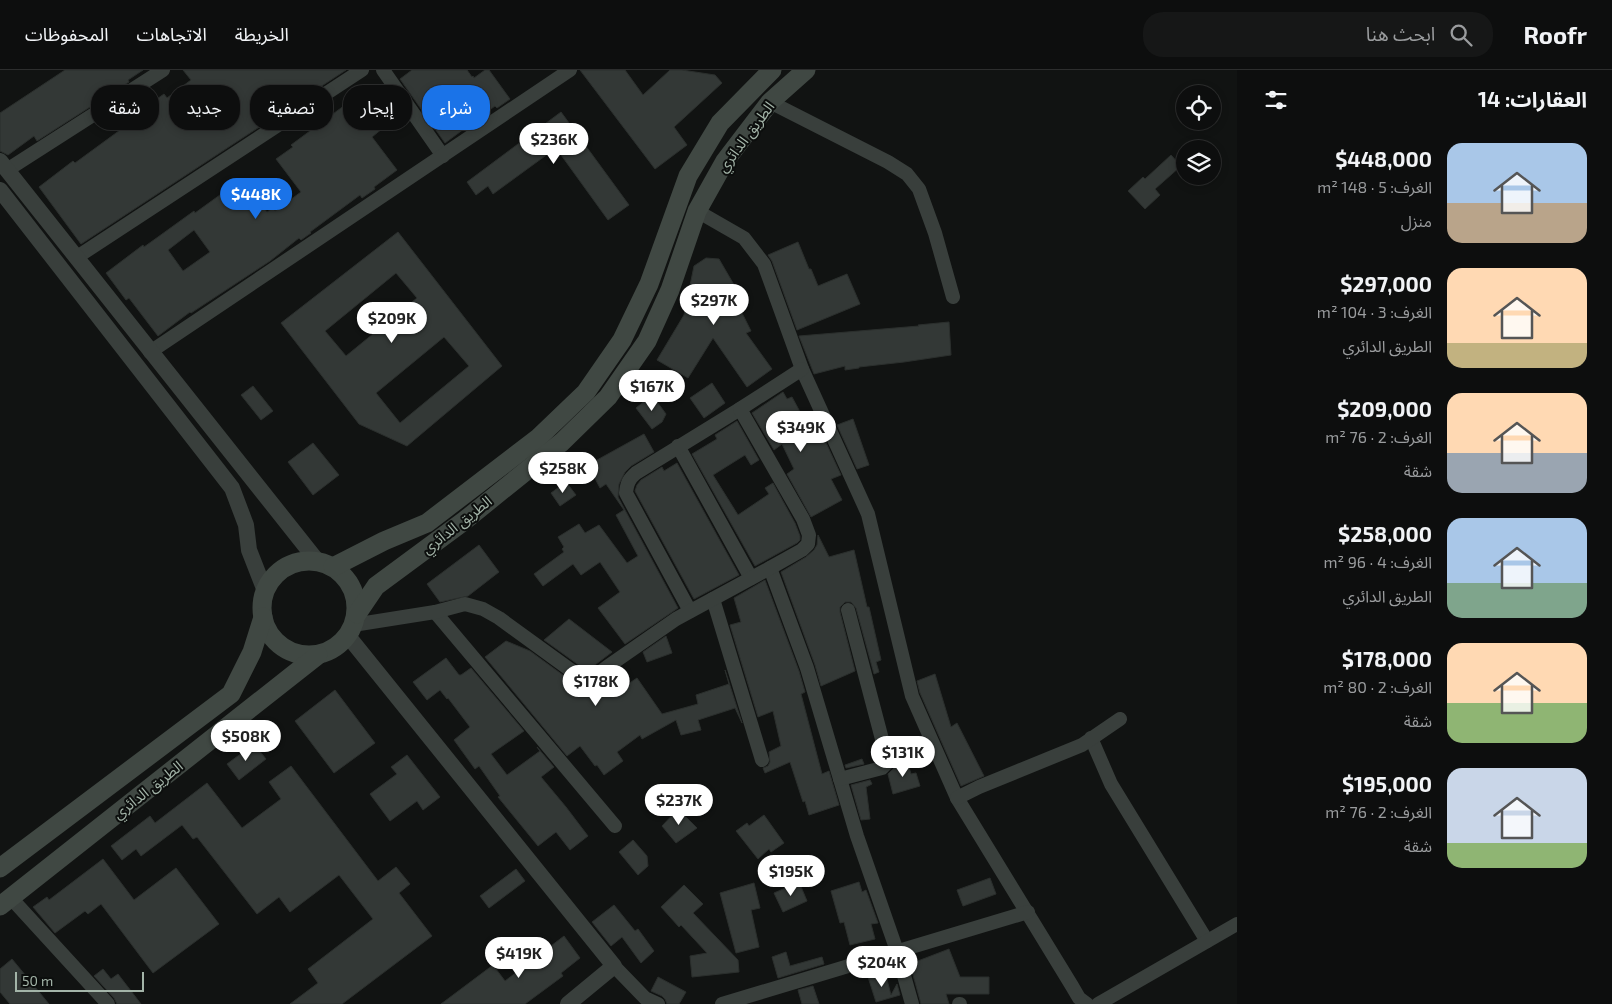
<!DOCTYPE html>
<html lang="ar">
<head>
<meta charset="utf-8">
<style>
	:root { --surface:#0d0e0e; --page:#161717; --text:#f1f3f6; --muted:#9a9c9e; --line:#2d2e2e; --accent:#1a73e8 }
	body { margin:0; font-family:"Exo 2","Noto Sans Arabic",sans-serif; background:var(--page); color:var(--text); direction:rtl; height:100vh; display:flex; flex-direction:column; font-size:19px; white-space:nowrap }
	* { box-sizing:border-box; margin:0 }
	p { font-size:16px; color:var(--muted) }
	.icon { flex:none; width:28px; height:28px; fill:none; stroke:currentColor; stroke-width:2; stroke-linecap:round; stroke-linejoin:round }
	.map { position:relative; flex:1; overflow:hidden; direction:ltr }
	.panel { display:flex; flex-direction:column; background:var(--surface); width:375px }
	.panel>* { flex:none }
	.hud { position:absolute; left:15px; top:15px; width:475px; height:45px; direction:rtl; display:flex; gap:10px }
	.buttons { position:absolute; left:1176px; top:15px; display:grid; gap:10px }
	.buttons a { display:grid; place-items:center; width:45px; height:45px; border-radius:50%; background:var(--surface); box-shadow:0 2px 8px #0003,0 0 0 1px var(--line); font-size:25px }
	.scale { position:absolute; left:15px; bottom:12px; width:129px; box-sizing:border-box; padding-left:5px; border:2px solid #a3b4a8; border-top:0; font-size:14px; line-height:18px; white-space:nowrap; color:#a3b4a8; -webkit-text-stroke:4px #0c0e0d; paint-order:stroke }
	.price { position:absolute; translate:-50% -42px; padding:0 11px; border-radius:18px; background:#fff; color:#222; font-size:16px; line-height:32px; filter:drop-shadow(0 1px 2px #0008) }
	.price::after { content:''; position:absolute; left:50%; top:30px; width:15px; height:11px; margin-left:-8px; background:inherit; clip-path:polygon(0 0,100% 0,50% 100%) }
	.price.active { background:var(--accent); color:#fff }
	ul { padding:0; list-style:none }
	li { display:flex; align-items:center; gap:15px; height:125px; padding:0 25px }
	li span { display:grid; place-items:center; flex:none; width:140px; height:100px; border-radius:15px; color:#555 }
	li>.icon { margin-inline-start:auto }
	span .icon { width:60px; height:60px; fill:#fffc; stroke-width:1 }
	li b { font-size:21px }
	h2 { display:flex; justify-content:space-between; align-items:center; height:60px; padding:0 25px; font-size:21px }
	.tag { padding:0 18px; border-radius:20px; background:var(--surface); box-shadow:0 2px 8px #0003,0 0 0 1px var(--line); font-size:18px; line-height:45px }
	.tag.active { background:var(--accent); color:#fff }
	header { display:flex; align-items:center; gap:30px; box-sizing:border-box; height:70px; padding:0 25px; background:var(--surface); border-bottom:1px solid var(--line) }
	header strong { font-size:24px }
	nav { display:flex; gap:28px; margin-inline-start:auto; font-size:18px }
	.search { width:350px; height:45px; background:var(--page); display:flex; align-items:center; gap:12px; box-sizing:border-box; padding:0 18px; border-radius:20px; color:var(--muted); font-size:19px }
	main { display:flex; flex:1; min-height:0 }
	.map>svg:first-child { display:block }
	.building { fill:#333836; stroke:#2b2f2d; fill-rule:evenodd }
	.lines { fill:none; stroke-linecap:round; stroke-linejoin:round }
	.minor { stroke:#393f3c; stroke-width:14 }
	.tertiary { stroke:#393f3c; stroke-width:16 }
	.secondary { stroke:#404843; stroke-width:19 }
	.labels { text-anchor:middle; stroke-width:4; stroke-linejoin:round; paint-order:stroke }
	.street-label { font-size:15px; fill:#a3b4a8; stroke:#0c0e0d }
</style>
</head>
<body>
<header>
<strong>Roofr</strong>
<div class="search"><svg class="icon" aria-label="search" viewBox="0 0 24 24"><circle cx="10" cy="10" r="6"/><path d="M15 15l6 6"/></svg>ابحث هنا</div>
<nav><a>الخريطة</a><a>الاتجاهات</a><a>المحفوظات</a></nav>
</header>
<main>
<section class="panel">
<h2>العقارات: 14<svg class="icon" aria-label="filters" viewBox="0 0 24 24"><path d="M4 7h16M4 17h16"/><circle cx="9" cy="7" r="2"/><circle cx="15" cy="17" r="2"/></svg></h2>
<ul>
<li><span style="background:linear-gradient(#a9c7e8 60%,#b9a48a 0)"><svg class="icon" aria-label="home" viewBox="0 0 24 24"><path d="M3 11l9-7 9 7M6 9v11h12V9"/></svg></span><div><b>$448,000</b><p>الغرف: 5 · 148 m²</p><p>منزل</p></div></li>
<li><span style="background:linear-gradient(#ffd9b3 75%,#c2b280 0)"><svg class="icon" aria-label="home" viewBox="0 0 24 24"><path d="M3 11l9-7 9 7M6 9v11h12V9"/></svg></span><div><b>$297,000</b><p>الغرف: 3 · 104 m²</p><p>الطريق الدائري</p></div></li>
<li><span style="background:linear-gradient(#ffd9b3 60%,#9aa5b1 0)"><svg class="icon" aria-label="home" viewBox="0 0 24 24"><path d="M3 11l9-7 9 7M6 9v11h12V9"/></svg></span><div><b>$209,000</b><p>الغرف: 2 · 76 m²</p><p>شقة</p></div></li>
<li><span style="background:linear-gradient(#a9c7e8 65%,#7fa58c 0)"><svg class="icon" aria-label="home" viewBox="0 0 24 24"><path d="M3 11l9-7 9 7M6 9v11h12V9"/></svg></span><div><b>$258,000</b><p>الغرف: 4 · 96 m²</p><p>الطريق الدائري</p></div></li>
<li><span style="background:linear-gradient(#ffd9b3 60%,#8fb573 0)"><svg class="icon" aria-label="home" viewBox="0 0 24 24"><path d="M3 11l9-7 9 7M6 9v11h12V9"/></svg></span><div><b>$178,000</b><p>الغرف: 2 · 80 m²</p><p>شقة</p></div></li>
<li><span style="background:linear-gradient(#c9d6e8 75%,#8fb573 0)"><svg class="icon" aria-label="home" viewBox="0 0 24 24"><path d="M3 11l9-7 9 7M6 9v11h12V9"/></svg></span><div><b>$195,000</b><p>الغرف: 2 · 76 m²</p><p>شقة</p></div></li>
</ul>
</section>
<div class="map">
<svg width="1237" height="934" viewBox="0 0 1237 934">
	<rect width="100%" height="100%" fill="#111312"/>
	<g class="building">
		<path d="M65,0H143L128,10L129,12L37,71L34,66L8,85L0,81V43Z"/>
		<path d="M183,0H346L81,174L39,117L73,91L75,93L153,36L151,33L164,24L167,28L191,10Z"/>
		<path d="M412,0H467L472,7L473,6L474,8L485,0H489L510,29L497,38L495,36L445,73L400,9Z"/>
		<path d="M580,0H625L643,25L670,0H682L715,5L722,13L674,57L687,75L655,99Z"/>
		<path d="M364,21L388,54L372,67L397,100L374,117L375,119L362,128L360,125L310,162L311,163L308,165L301,170L299,168L270,191L191,243L190,242L158,266L129,228L126,230L106,203L143,175L144,177L158,167L194,141L195,143L242,109L267,142L273,138L275,141L301,122L276,89L293,77L291,75ZM194,160L210,182L183,201L168,180Z"/>
		<path d="M561,42L629,135L608,150L556,78L493,124L488,116L476,125L467,112Z"/>
		<path d="M1171,85L1181,96L1155,119L1160,125L1145,139L1128,121L1143,107L1145,109Z"/>
		<path d="M398,162L502,296L407,376L359,354L281,253ZM396,203L417,228L346,286L325,261ZM444,267L469,296L400,353L376,323Z"/>
		<path d="M798,172L809,199H811L818,216L847,204L860,234L797,260L772,191L768,185Z"/>
		<path d="M706,188L719,189L744,232L738,235L751,261L746,263L772,299L747,317L713,268L688,308L657,290L684,245L694,196Z"/>
		<path d="M949,252L951,285L904,292L859,297V298L845,300V296L814,304L799,266L919,256L918,255Z"/>
		<path d="M712,313L725,333L704,348L690,328Z"/>
		<path d="M253,316L273,341L261,350L241,325Z"/>
		<path d="M783,322L787,329L792,327L813,366L821,362L841,405L831,409L842,430L811,447L787,404L794,399L782,374L774,380L752,343Z"/>
		<path d="M652,325L666,344L662,352L652,359L636,338Z"/>
		<path d="M853,349L869,395L857,399L837,355Z"/>
		<path d="M737,351L759,390L751,395L745,385L713,405L738,445L769,424L765,418L773,413L795,453L800,466V470L797,473L755,496L692,384L717,369L715,365Z"/>
		<path d="M644,364L654,382L631,396L625,402L619,414L618,427L678,538L625,574L598,538L620,522L600,492L581,505L573,494L543,516L534,504L564,482L562,479L564,477L558,467L579,454L585,463L599,455L627,493L638,486L616,445L624,440L606,414L600,418L588,395Z"/>
		<path d="M313,373L339,405L313,425L288,392Z"/>
		<path d="M677,393L739,505L694,529L635,421L637,415L641,410L662,397L664,401Z"/>
		<path d="M566,412L576,425L560,436L551,423Z"/>
		<path d="M818,465L829,487L854,480L867,537H869L881,590L876,592L879,602L874,604L856,538L851,532H845L840,537V542L855,601L821,616L815,595L781,502L806,487L814,480L817,475Z"/>
		<path d="M479,475L499,502L468,526L440,532L427,514Z"/>
		<path d="M765,510L799,601L805,622L801,624L822,704L829,701L839,735L809,745L805,731L803,732L790,692L765,703L763,698L768,696L770,692L769,682L781,676L773,641L758,647L730,555L741,552L734,528Z"/>
		<path d="M569,549L612,582L587,601L544,570Z"/>
		<path d="M666,566L672,583L647,592L643,582Z"/>
		<path d="M506,571L530,581L582,619L586,621L592,619L602,612L612,625L637,608L662,644L698,634L696,625L729,614L725,600L742,653L735,638L698,650L701,660L681,665L676,650L642,669L640,665L617,682L623,691L604,705L597,695L595,696L580,676L567,686L485,587Z"/>
		<path d="M446,588L459,605H461L471,598L524,661L491,684L507,705L540,681L537,677L554,697L541,707L566,737L588,766L570,780L556,762L538,776L498,727L500,726L479,696L475,699L454,670L470,657L448,628L447,629L440,620L427,630L413,612Z"/>
		<path d="M935,604L951,657L957,653L984,706L961,716L920,623L917,611Z"/>
		<path d="M335,620L375,673L334,703L295,651Z"/>
		<path d="M254,674L266,689L239,710L227,694Z"/>
		<path d="M407,685L440,727L423,740L417,731L390,751L370,724L397,704L391,697Z"/>
		<path d="M862,689L864,694L846,698L845,695Z"/>
		<path d="M907,690L911,704L916,703L920,716L893,724L888,704L894,698L897,693Z"/>
		<path d="M291,696L378,811L396,797L410,814L399,823L432,866L342,934H290L318,913L308,899L373,849L339,805L290,842L279,827L257,844L197,767L193,769L182,755L141,786L136,779L122,790L111,776L150,746L155,753L207,713L242,758L281,729L269,712Z"/>
		<path d="M870,710L872,714L866,717L870,749L861,750L851,715Z"/>
		<path d="M678,739L697,758L676,773L662,756Z"/>
		<path d="M764,745L784,773L771,782L769,779L758,789L736,761L747,753L749,756Z"/>
		<path d="M633,770L647,786L648,796L638,805L619,782Z"/>
		<path d="M103,789L134,830L176,798L219,854L153,903L101,834L88,844L85,841L55,863L33,837L47,827L49,830Z"/>
		<path d="M516,799L525,811L489,838L480,826Z"/>
		<path d="M990,808L996,824L963,836L957,820Z"/>
		<path d="M799,812L807,831L783,842L774,823Z"/>
		<path d="M859,812L862,822L866,820L878,853L871,854L875,869L850,875L844,852L840,853L831,821Z"/>
		<path d="M754,813L760,838L751,840L759,877L736,883L720,823Z"/>
		<path d="M684,815L703,834L693,843L738,890L739,902L692,907L690,886L707,883L681,855L679,857L661,837Z"/>
		<path d="M614,835L635,861L638,859L654,881L641,893L622,867L611,876L592,852Z"/>
		<path d="M564,866L580,888L561,903L563,906L525,934H441L493,895L505,911Z"/>
		<path d="M949,879L960,907H989V924H946L949,934H921L910,894Z"/>
		<path d="M786,882L790,896L822,887L824,894L778,908L772,887Z"/>
		<path d="M12,889L49,934H10L0,922V899Z"/>
		<path d="M103,899L111,909L118,904L141,934H117L114,928L94,906Z"/>
		<path d="M885,902L891,925L897,914L900,925L876,932L868,907Z"/>
		<path d="M658,907L686,922L679,934H667L665,929L662,926L651,921Z"/>
		<path d="M813,916L819,934H802L798,920Z"/>
	</g>
	<g class="lines">
		<g class="minor">
			<path d="M383,0L443,86"/>
			<path d="M770,32L888,92L907,104L919,119L935,163L953,227"/>
			<path d="M7,100L163,0"/>
			<path d="M697,141L744,168L764,194L802,299L868,444L912,626L957,728L1072,916L1079,928L1087,934"/>
			<path d="M77,187L362,0"/>
			<path d="M150,282L570,0"/>
			<path d="M678,376L751,508"/>
			<path d="M770,498L807,598L857,766L897,881L912,934"/>
			<path d="M713,529L762,690"/>
			<path d="M690,541L626,423C627,413 629,409 636,403L740,339"/>
			<path d="M435,542L615,756"/>
			<path d="M353,555L435,542L465,534L483,539L499,548L587,612L607,597L676,549L770,498L802,480L808,474L809,465L803,449L740,339L802,299"/>
			<path d="M1091,668L1111,714L1207,871"/>
			<path d="M840,709L882,698L888,692L848,540"/>
			<path d="M957,728L979,717L1082,675L1120,649"/>
			<path d="M11,828L108,934"/>
			<path d="M614,896L645,928L658,934"/>
			<path d="M722,934L1028,842"/>
			<path d="M959,934H960"/>
			<path d="M1098,934L1237,854"/>
		</g>
		<g class="tertiary">
			<path d="M0,91L318,492"/>
			<path d="M0,120L232,418L246,455L249,480L265,521"/>
			<path d="M348,566L614,896L568,934"/>
		</g>
		<g class="secondary">
			<circle cx="309" cy="538" r="47"/>
			<path d="M333,497L384,471L427,453L538,368L586,322L622,270L649,214L688,106L720,53L772,0"/>
			<path d="M357,544L376,516L464,451L562,372L608,327L647,271L670,220L697,141L725,91L770,32L806,0"/>
			<path d="M0,798L231,624L252,582L263,547"/>
			<path d="M0,836L318,585"/>
		</g>
	</g>
	<g class="labels">
		<g class="street-label">
			<text transform="translate(746 67) rotate(-53)" y="5">الطريق الدائري</text>
			<text transform="translate(457 455) rotate(-38)" y="5">الطريق الدائري</text>
			<text transform="translate(148 720) rotate(-38)" y="5">الطريق الدائري</text>
		</g>
	</g>
</svg>
<div class="buttons">
<a><svg class="icon" aria-label="locate" viewBox="0 0 24 24"><circle cx="12" cy="12" r="6"/><path d="M12 2v4M12 18v4M2 12h4M18 12h4"/></svg></a>
<a><svg class="icon" aria-label="layers" viewBox="0 0 24 24"><path d="M12 4l9 5-9 5-9-5zM3 14l9 5 9-5"/></svg></a>
</div>
<div class="scale">50 m</div>
<b class="price" style="left:554px;top:95px">$236K</b>
<b class="price active" style="left:256px;top:150px">$448K</b>
<b class="price" style="left:714px;top:256px">$297K</b>
<b class="price" style="left:392px;top:274px">$209K</b>
<b class="price" style="left:652px;top:342px">$167K</b>
<b class="price" style="left:801px;top:383px">$349K</b>
<b class="price" style="left:563px;top:424px">$258K</b>
<b class="price" style="left:596px;top:637px">$178K</b>
<b class="price" style="left:246px;top:692px">$508K</b>
<b class="price" style="left:903px;top:708px">$131K</b>
<b class="price" style="left:679px;top:756px">$237K</b>
<b class="price" style="left:791px;top:827px">$195K</b>
<b class="price" style="left:519px;top:909px">$419K</b>
<b class="price" style="left:882px;top:918px">$204K</b>
<div class="hud">
<a class="tag active">شراء</a>
<a class="tag">إيجار</a>
<a class="tag">تصفية</a>
<a class="tag">جديد</a>
<a class="tag">شقة</a>
</div>
</div>
</main>
</body>
</html>
